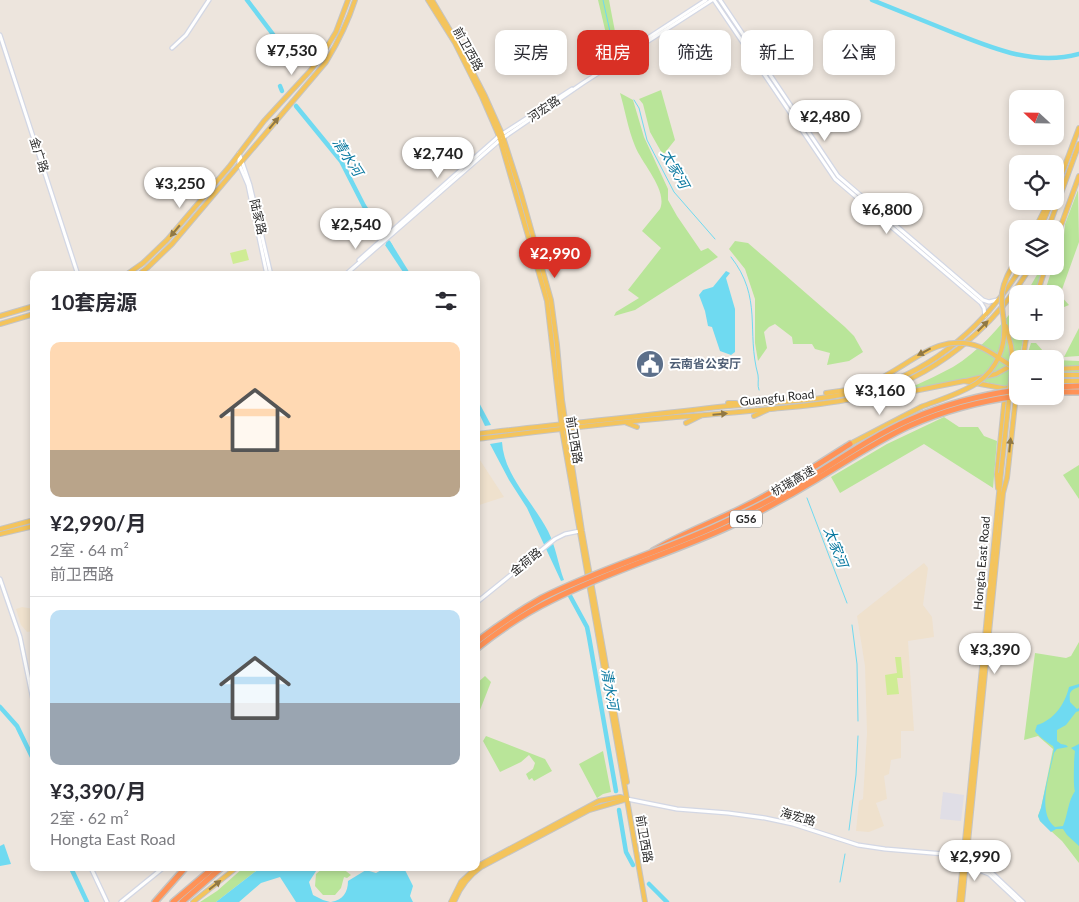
<!DOCTYPE html>
<html lang="zh">
<head>
<meta charset="utf-8">
<style>
	:root { --surface:#fff; --page:#f7f7f7; --text:#2b2b33; --muted:#7c7c81; --line:#e1e1e2; --accent:#d93025 }
	body { margin:0; font-family:Lato,"Noto Sans SC",sans-serif; background:var(--page); color:var(--text); height:100vh; display:flex; flex-direction:column; font-size:19px; white-space:nowrap }
	* { box-sizing:border-box; margin:0 }
	p { font-size:16px; color:var(--muted) }
	.icon { flex:none; width:28px; height:28px; fill:none; stroke:currentColor; stroke-width:2; stroke-linecap:round; stroke-linejoin:round }
	.map { position:relative; flex:1; overflow:hidden }
	.sheet { position:absolute; left:30px; top:271px; width:450px; height:600px; display:flex; flex-direction:column; background:var(--surface); border-radius:10px; box-shadow:0 2px 8px #0003 }
	.sheet>* { flex:none }
	.top-card { position:absolute; left:495px; top:30px; width:475px; height:45px; display:flex; gap:10px }
	.needle { width:32px; rotate:292deg }
	.controls { position:absolute; left:1009px; top:90px; display:grid; gap:10px }
	.controls a { display:grid; place-items:center; width:55px; height:55px; border-radius:10px; background:var(--surface); box-shadow:0 2px 8px #0003; font-size:25px }
	.price { position:absolute; translate:-50% -42px; padding:0 11px; border-radius:18px; background:#fff; color:#222; font-size:16px; line-height:32px; filter:drop-shadow(0 1px 2px #0008) }
	.price::after { content:''; position:absolute; left:50%; top:30px; width:15px; height:11px; margin-left:-8px; background:inherit; clip-path:polygon(0 0,100% 0,50% 100%) }
	.price.current { background:var(--accent); color:#fff }
	ul { padding:0; list-style:none }
	li { display:grid; align-content:center; gap:10px; height:265px; padding:0 20px }
	li+li { border-top:1px solid var(--line) }
	li span { display:grid; place-items:center; height:155px; border-radius:10px; color:#555 }
	li>.icon { margin-inline-start:auto }
	span .icon { width:90px; height:90px; fill:#fffc; stroke-width:1 }
	li b { font-size:21px }
	h2 { display:flex; justify-content:space-between; align-items:center; height:60px; padding:0 20px; font-size:21px }
	.chip { padding:0 18px; border-radius:10px; background:var(--surface); box-shadow:0 2px 8px #0003; font-size:18px; line-height:45px }
	.chip.current { background:var(--accent); color:#fff }
	.map>svg:first-child { display:block }
	.industrial { fill:#e0dee6 }
	.education { fill:#efe1cd }
	.green { fill:#b9e599 }
	.pitch { fill:#cfec94 }
	.water { fill:#6fdaf1 }
	.lines { fill:none; stroke-linecap:round; stroke-linejoin:round }
	.stream { stroke:#6fdaf1; stroke-width:1 }
	.river { stroke:#6fdaf1; stroke-width:4.5 }
	.minor-casing { stroke:#d3d7e4; stroke-width:5.5 }
	.major-casing { stroke:#c4c4c4; stroke-width:6 }
	.highway-casing { stroke:#c4c4c4; stroke-width:8 }
	.minor { stroke:#fff; stroke-width:3 }
	.major { stroke:#f4c45c; stroke-width:4 }
	.highway { stroke:#ff9257; stroke-width:5 }
	.major-bridge-casing { stroke:#c4c4c4; stroke-width:6; stroke-linecap:butt }
	.highway-bridge-casing { stroke:#c4c4c4; stroke-width:8; stroke-linecap:butt }
	.major-bridge { stroke:#f4c45c; stroke-width:4 }
	.highway-bridge { stroke:#ff9257; stroke-width:5 }
	.oneway { fill:#907844 }
	.labels { text-anchor:middle; stroke-width:4; stroke-linejoin:round; paint-order:stroke }
	.shield { fill:#fff; stroke:#6b6b6b; stroke-width:1 }
	.shield-label { font-size:11px; font-weight:bold; fill:#2b2b2b }
	.street-label { font-size:12px; fill:#2b2b2b; stroke:#fff }
	.service-label { font-size:12px; font-weight:bold; fill:#4e5e75; stroke:#fff; text-anchor:start }
	.water-label { font-size:14px; font-style:italic; fill:#0a79a0; stroke:#fff }
</style>
</head>
<body>
<div class="map">
<svg width="1079" height="902" viewBox="0 0 1079 902">
	<rect width="100%" height="100%" fill="#ede5dd"/>
	<path class="industrial" d="M943,792L964,795L961,821L940,819Z"/>
	<g class="education">
		<path d="M476,454L504,497L476,506Z"/>
		<path d="M924,563L928,568L923,605L932,617L934,637L908,641L914,731H901V758L891,760L889,774L884,776L887,799L876,803L884,826L869,832L856,831L859,801L863,799L867,733L865,666L857,616Z"/>
		<path d="M22,607L34,609V631L27,632L21,625L16,609Z"/>
	</g>
	<g class="green">
		<path d="M598,0H609L616,37L607,38Z"/>
		<path d="M661,90L675,140L663,155L650,132L643,104L639,99Z"/>
		<path d="M620,93L633,100L644,137L668,189V200L677,216L701,251L708,248L718,257L635,310L614,316L616,312L639,298L628,290L661,248L642,231L660,209C668,190 642,164 635,146C628,129 625,110 620,93Z"/>
		<path d="M1078,190L1079,242L1060,295L1069,305L1057,310L1055,312V294H1044L1053,266H1055V260L1064,235L1065,224Z"/>
		<path d="M735,241L748,243L845,327L854,336L863,352L849,361L827,365L830,353L815,349L812,344H793L792,337L775,324L769,327L764,332L767,348L758,361L755,343V299L745,269L729,249Z"/>
		<path d="M1042,266H1044L1034,294H1026Z"/>
		<path d="M1017,305L1018,331H1025L1019,359H1018L1015,384L1005,387L970,378L915,389L914,386C927,380 940,374 953,367C978,352 1000,327 1017,305Z"/>
		<path d="M1079,328V356L1064,357Z"/>
		<path d="M1031,343H1036L1050,359H1026Z"/>
		<path d="M1055,360L1079,361V379H1055Z"/>
		<path d="M944,417L959,427H978L984,436L997,441L993,488L924,444L840,493L831,477L887,444Z"/>
		<path d="M1079,465V499L1063,475Z"/>
		<path d="M1079,642V863L1062,841L1040,821L1038,816L1041,808L1053,749L1038,736L1024,740L1035,653L1066,658L1071,656Z"/>
		<path d="M485,676L491,682L480,710L476,712V684Z"/>
		<path d="M486,736L545,759L552,771L534,781L532,778L529,780L526,774L533,769L535,763L529,755L521,762L500,772L483,741Z"/>
		<path d="M603,751L611,792L603,794L597,798L579,764Z"/>
		<path d="M243,868H260L216,902H200L217,891Z"/>
		<path d="M323,868H342L351,875L347,878L344,877L341,888L335,895H323L315,886L316,874Z"/>
	</g>
	<g class="pitch">
		<path d="M246,249L249,260L233,264L230,253Z"/>
		<path d="M895,657H901L903,678H897L899,694L887,695L885,675L897,673Z"/>
	</g>
	<g class="water">
		<path d="M390,241L411,275H405L385,245Z"/>
		<path d="M726,271L730,273L726,278L735,309V352L731,355L720,351L712,327L708,326L705,311L699,295L703,290L713,287Z"/>
		<path d="M476,397L491,425L485,426L476,407Z"/>
		<path d="M502,442C504,476 533,502 548,531C556,547 558,564 564,580L561,581L527,508L509,480L490,444Z"/>
		<path d="M1079,684V687C1070,690 1069,692 1070,702L1077,709L1079,708V711L1076,712L1066,725L1057,730V741L1061,744L1066,745L1068,747L1057,749L1054,753C1050,773 1036,813 1055,827L1063,826C1068,814 1068,801 1075,791C1073,787 1074,756 1075,751L1071,748L1079,744V846L1067,835L1063,829H1056L1051,832L1040,821L1038,816L1041,808L1054,749L1053,746C1048,743 1037,735 1035,731L1037,725C1054,720 1065,704 1069,687Z"/>
		<path d="M4,844L11,864L0,866V846Z"/>
		<path d="M260,868H318L309,882L313,895L323,900L330,902H296L280,877L261,883L239,902H216Z"/>
		<path d="M385,868H404L413,886L410,896L413,902H331C343,900 348,892 348,881L366,870L376,873Z"/>
	</g>
	<g class="lines">
		<g class="stream">
			<path d="M603,0L611,36"/>
			<path d="M634,100L639,108L647,140L674,192L715,239"/>
			<path d="M731,257C763,298 746,331 758,375C759,381 757,385 759,390"/>
			<path d="M807,498L847,603"/>
			<path d="M852,625L857,664L858,721"/>
			<path d="M849,830L856,775L858,736"/>
			<path d="M840,882L845,854"/>
		</g>
		<g class="river">
			<path d="M247,0L275,37L281,56"/>
			<path d="M872,0C899,11 926,22 954,33C994,49 1035,66 1079,54"/>
			<path d="M280,86L282,91"/>
			<path d="M296,106L341,161L364,206L391,247"/>
			<path d="M569,594L587,627L589,637L616,791"/>
			<path d="M0,707L17,726L34,761"/>
			<path d="M619,810L626,852L633,865"/>
			<path d="M71,868L87,902"/>
			<path d="M649,884L667,902"/>
		</g>
		<defs>
			<g id="minor">
				<path d="M714,0L835,179L981,303L984,308L985,316"/>
				<path d="M720,0L838,176L983,300L989,302L997,300"/>
				<path d="M0,35L78,275"/>
				<path d="M637,45L706,0"/>
				<path d="M172,48L186,35L209,0"/>
				<path d="M239,153L250,185L271,275"/>
				<path d="M239,155V164L248,185L267,275"/>
				<path d="M359,260L499,136L572,89"/>
				<path d="M345,275L500,140L583,83L712,0"/>
				<path d="M0,579L20,637L34,705"/>
				<path d="M476,603L555,539L565,534L580,531"/>
				<path d="M627,799L677,809L728,813L765,818L793,824L858,845L885,849L968,856L991,872L1023,902"/>
				<path d="M966,857L979,870L989,874L1019,902"/>
				<path d="M91,868L107,902"/>
				<path d="M121,902L163,868"/>
			</g>
			<g id="major">
				<path d="M428,0L455,43L482,97L499,136L547,301L562,430L645,902"/>
				<path d="M432,0L457,42L485,96L502,134L520,190L551,300L557,345L562,400L582,531L607,671"/>
				<path d="M1055,192L1079,128"/>
				<path d="M1035,229L1049,201"/>
				<path d="M1040,229L1051,203"/>
				<path d="M1048,229L1079,144"/>
				<path d="M1055,242L1079,176"/>
				<path d="M126,275L143,263L167,240L229,167L264,121L310,71L320,58L336,32L348,0"/>
				<path d="M138,275L147,268L172,244L326,62C338,42 348,22 355,0"/>
				<path d="M1037,294L1046,266"/>
				<path d="M0,316L34,306"/>
				<path d="M0,324L34,314"/>
				<path d="M1023,359L1027,331"/>
				<path d="M1055,369L1079,368"/>
				<path d="M1055,375H1079"/>
				<path d="M966,381L996,374L1018,362"/>
				<path d="M1055,381H1079"/>
				<path d="M1007,388L1018,386"/>
				<path d="M826,393L847,390L870,383"/>
				<path d="M867,396L894,395L964,381L1013,390"/>
				<path d="M801,398L813,395"/>
				<path d="M728,403H736"/>
				<path d="M754,416L767,410"/>
				<path d="M627,423L637,427"/>
				<path d="M686,423L700,416"/>
				<path d="M476,434C557,424 637,417 718,407C769,402 822,402 872,388C936,369 988,322 1022,266"/>
				<path d="M476,439C543,431 609,423 676,417C708,415 739,412 771,409C801,406 831,404 861,397C932,379 994,329 1031,266"/>
				<path d="M850,444L921,407"/>
				<path d="M998,488L997,474L1005,395"/>
				<path d="M0,529L34,520"/>
				<path d="M0,534L34,526"/>
				<path d="M611,692L627,782"/>
				<path d="M476,867L599,801L620,797L627,799"/>
				<path d="M193,902L236,868"/>
				<path d="M451,902L461,882L476,868"/>
				<path d="M454,902C460,887 468,876 481,867L589,810L627,799"/>
				<path d="M959,902L1001,473"/>
				<path d="M962,902L1003,493L1007,478L1016,395"/>
			</g>
			<g id="highway">
				<path d="M1055,387L1079,386"/>
				<path d="M1055,392H1079"/>
				<path d="M653,551C681,534 712,523 740,509C779,490 814,467 850,444"/>
				<path d="M155,902L185,868"/>
				<path d="M173,902L213,868"/>
				<path d="M182,902L221,868"/>
			</g>
		</defs>
		<use href="#minor" class="minor-casing"/>
		<use href="#major" class="major-casing"/>
		<use href="#highway" class="highway-casing"/>
		<use href="#minor" class="minor"/>
		<use href="#major" class="major"/>
		<use href="#highway" class="highway"/>
		<defs>
			<g id="major-bridge">
				<path d="M870,383C908,369 935,330 980,347C994,353 1004,363 1018,369"/>
				<path d="M921,407C939,400 960,394 977,383C997,369 1006,347 1004,323C1003,313 1001,303 1002,293C1004,280 1010,269 1018,258"/>
				<path d="M1001,473L1013,362L1011,346L1006,326"/>
			</g>
			<g id="highway-bridge">
				<path d="M476,642C497,626 519,611 542,598C601,568 667,550 727,521C757,507 786,492 814,475C845,456 875,435 909,420C943,405 980,395 1018,390"/>
				<path d="M476,649C500,630 525,613 552,600C609,571 672,553 730,526C760,512 789,496 817,479C847,461 877,441 909,426C943,411 980,401 1018,396"/>
			</g>
		</defs>
		<use href="#major-bridge" class="major-bridge-casing"/>
		<use href="#highway-bridge" class="highway-bridge-casing"/>
		<use href="#major-bridge" class="major-bridge"/>
		<use href="#highway-bridge" class="highway-bridge"/>
	</g>
	<defs><path id="oneway-solid" d="M-6-.8H1V-3.2L6.5 0L1 3.2V.8H-6Z" transform="scale(1.25)"/></defs>
	<g class="oneway">
		<use href="#oneway-solid" transform="translate(274 123) rotate(-50)"/>
		<use href="#oneway-solid" transform="translate(175 231) rotate(130)"/>
		<use href="#oneway-solid" transform="translate(983 326) rotate(-45)"/>
		<use href="#oneway-solid" transform="translate(924 352) rotate(152)"/>
		<use href="#oneway-solid" transform="translate(720 414) rotate(-5)"/>
		<use href="#oneway-solid" transform="translate(1010 445) rotate(-84)"/>
		<use href="#oneway-solid" transform="translate(215 885) rotate(-38)"/>
	</g>
	<defs>
		<symbol id="civic-disc" viewBox="-11 -11 22 22"><circle r="9.5" fill="#5c6f8a" stroke="#fff"/><path d="M-.6-6.5H3V-4.5H.6V-3L4-1V1h2V6H-6V1h2V-1L-.6-3ZM-1.2 2.5V6h2.4V2.5Z" fill="#fff"/></symbol>
	</defs>
	<g fill-rule="evenodd">
		<use href="#civic-disc" x="634" y="348" width="32" height="32"/>
	</g>
	<g class="labels">
		<rect class="shield" x="730" y="510.5" width="32" height="17" rx="4"/>
		<g class="shield-label">
			<text x="746" y="523">G56</text>
		</g>
		<g class="street-label">
			<text transform="translate(468 49) rotate(61)" y="4">前卫西路</text>
			<text transform="translate(544 109) rotate(-34)" y="4">河宏路</text>
			<text transform="translate(39 155) rotate(72)" y="4">金广路</text>
			<text transform="translate(258 217) rotate(77)" y="4">陆家路</text>
			<text transform="translate(777 398) rotate(-6)" y="4">Guangfu Road</text>
			<text transform="translate(574 440) rotate(81)" y="4">前卫西路</text>
			<text transform="translate(793 481) rotate(-30)" y="4">杭瑞高速</text>
			<text transform="translate(526 562) rotate(-39)" y="4">金荷路</text>
			<text transform="translate(982 563) rotate(-85)" y="4">Hongta East Road</text>
			<text transform="translate(798 817) rotate(16)" y="4">海宏路</text>
			<text transform="translate(644 839) rotate(80)" y="4">前卫西路</text>
		</g>
		<g class="service-label">
			<text x="669" y="368">云南省公安厅</text>
		</g>
		<g class="water-label">
			<text transform="translate(348 157) rotate(57)" y="5">清水河</text>
			<text transform="translate(675 169) rotate(61)" y="5">太家河</text>
			<text transform="translate(836 547) rotate(69)" y="5">太家河</text>
			<text transform="translate(610 689) rotate(80)" y="5">清水河</text>
		</g>
	</g>
</svg>
<div class="controls">
<a><svg class="needle" viewBox="-14 -14 28 28"><path d="M0-13l5 13h-10z" fill="#e53935"/><path d="M0 13l5-13h-10z" fill="#7c7c81"/></svg></a>
<a><svg class="icon" aria-label="locate" viewBox="0 0 24 24"><circle cx="12" cy="12" r="6"/><path d="M12 2v4M12 18v4M2 12h4M18 12h4"/></svg></a>
<a><svg class="icon" aria-label="layers" viewBox="0 0 24 24"><path d="M12 4l9 5-9 5-9-5zM3 14l9 5 9-5"/></svg></a>
<a>+</a>
<a>−</a>
</div>
<b class="price" style="left:292px;top:76px">¥7,530</b>
<b class="price" style="left:825px;top:142px">¥2,480</b>
<b class="price" style="left:438px;top:179px">¥2,740</b>
<b class="price" style="left:180px;top:209px">¥3,250</b>
<b class="price" style="left:887px;top:235px">¥6,800</b>
<b class="price" style="left:356px;top:250px">¥2,540</b>
<b class="price current" style="left:555px;top:279px">¥2,990</b>
<b class="price" style="left:880px;top:416px">¥3,160</b>
<b class="price" style="left:995px;top:675px">¥3,390</b>
<b class="price" style="left:975px;top:882px">¥2,990</b>
<div class="top-card">
<a class="chip">买房</a>
<a class="chip current">租房</a>
<a class="chip">筛选</a>
<a class="chip">新上</a>
<a class="chip">公寓</a>
</div>
<section class="sheet">
<h2>10套房源<svg class="icon" aria-label="filters" viewBox="0 0 24 24"><path d="M4 7h16M4 17h16"/><circle cx="9" cy="7" r="2"/><circle cx="15" cy="17" r="2"/></svg></h2>
<ul>
<li><span style="background:linear-gradient(#ffd9b3 70%,#b9a48a 0)"><svg class="icon" aria-label="home" viewBox="0 0 24 24"><path d="M3 11l9-7 9 7M6 9v11h12V9"/></svg></span><div><b>¥2,990/月</b><p>2室 · 64 m²</p><p>前卫西路</p></div></li>
<li><span style="background:linear-gradient(#bfe0f5 60%,#9aa5b1 0)"><svg class="icon" aria-label="home" viewBox="0 0 24 24"><path d="M3 11l9-7 9 7M6 9v11h12V9"/></svg></span><div><b>¥3,390/月</b><p>2室 · 62 m²</p><p>Hongta East Road</p></div></li>
</ul>
</section>
</div>
</body>
</html>
